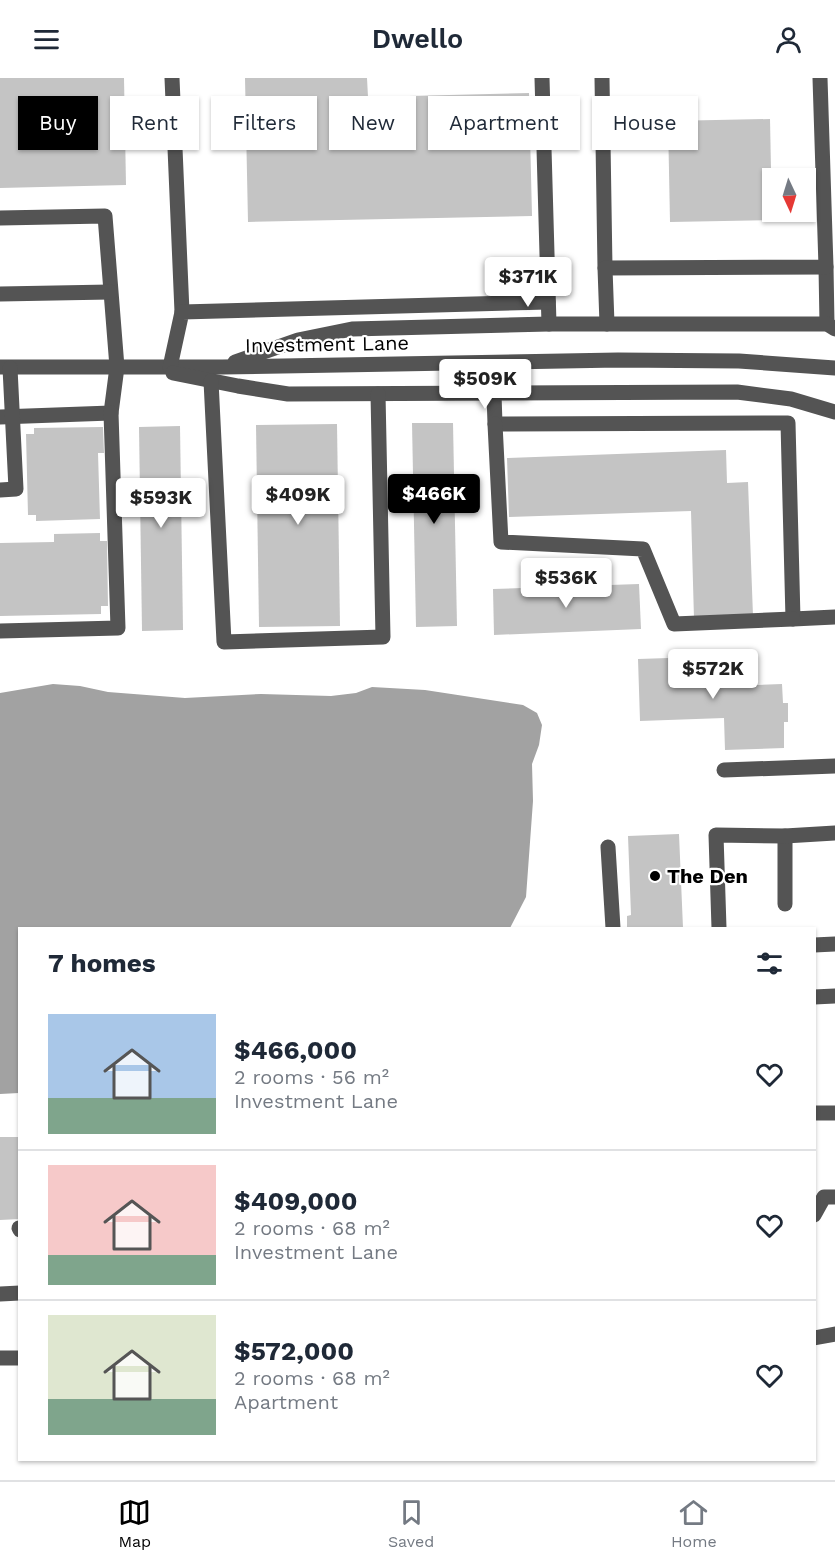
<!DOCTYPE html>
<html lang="en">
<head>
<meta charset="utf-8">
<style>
	:root { --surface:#fff; --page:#f2f2f3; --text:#1f2937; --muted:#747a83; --line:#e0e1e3; --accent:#000 }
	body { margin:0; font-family:"Work Sans",sans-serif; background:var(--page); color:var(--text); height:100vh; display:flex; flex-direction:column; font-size:22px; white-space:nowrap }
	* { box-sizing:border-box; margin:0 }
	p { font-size:20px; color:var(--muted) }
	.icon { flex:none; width:33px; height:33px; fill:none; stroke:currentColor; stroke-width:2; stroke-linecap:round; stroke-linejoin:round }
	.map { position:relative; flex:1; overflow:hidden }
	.panel { position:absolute; left:18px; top:849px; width:798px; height:534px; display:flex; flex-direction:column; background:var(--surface); border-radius:0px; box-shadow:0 2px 4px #0004 }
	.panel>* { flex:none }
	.top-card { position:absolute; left:18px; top:18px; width:800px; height:54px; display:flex; gap:12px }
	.needle { width:39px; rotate:176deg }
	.fabs { position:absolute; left:762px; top:90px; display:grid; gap:12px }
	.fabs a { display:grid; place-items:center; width:54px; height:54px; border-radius:0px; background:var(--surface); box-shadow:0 2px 4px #0004; font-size:30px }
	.price { position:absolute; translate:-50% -51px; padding:0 14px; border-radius:6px; background:#fff; color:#222; font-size:20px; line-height:39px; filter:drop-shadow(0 2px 3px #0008) }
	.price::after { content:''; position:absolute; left:50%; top:36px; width:18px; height:14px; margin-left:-9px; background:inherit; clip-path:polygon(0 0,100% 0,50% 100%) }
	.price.selected { background:var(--accent); color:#fff }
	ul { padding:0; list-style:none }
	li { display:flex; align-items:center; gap:18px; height:150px; padding:0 30px }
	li+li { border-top:2px solid var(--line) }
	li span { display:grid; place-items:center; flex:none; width:168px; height:120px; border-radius:0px; color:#555 }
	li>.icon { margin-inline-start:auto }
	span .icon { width:72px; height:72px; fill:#fffc; stroke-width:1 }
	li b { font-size:26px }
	h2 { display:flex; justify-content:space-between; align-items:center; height:72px; padding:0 30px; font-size:26px }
	.pill { padding:0 21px; border-radius:0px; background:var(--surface); box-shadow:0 2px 4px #0004; font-size:21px; line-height:54px }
	.pill.selected { background:var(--accent); color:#fff }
	header { display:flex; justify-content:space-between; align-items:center; height:78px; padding:0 30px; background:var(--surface); font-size:27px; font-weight:600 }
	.tabs { display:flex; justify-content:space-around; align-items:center; height:84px; border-top:2px solid var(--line); background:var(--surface); font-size:16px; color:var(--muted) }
	.tabs a { display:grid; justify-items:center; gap:3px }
	.tabs .selected { color:var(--accent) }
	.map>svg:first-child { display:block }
	.water { fill:#a2a2a2 }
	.building { fill:#c4c4c4 }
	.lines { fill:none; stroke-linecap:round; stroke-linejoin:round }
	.minor { stroke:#545454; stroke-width:15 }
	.poi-dot { fill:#000; stroke:#fff; stroke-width:2 }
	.labels { text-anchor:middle; stroke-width:4.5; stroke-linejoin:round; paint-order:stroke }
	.street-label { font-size:20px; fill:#000; stroke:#fff }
	.poi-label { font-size:20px; font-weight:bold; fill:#000; stroke:#fff; text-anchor:start }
</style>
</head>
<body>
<header><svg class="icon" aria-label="menu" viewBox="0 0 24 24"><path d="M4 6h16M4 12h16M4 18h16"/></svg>Dwello<svg class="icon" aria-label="person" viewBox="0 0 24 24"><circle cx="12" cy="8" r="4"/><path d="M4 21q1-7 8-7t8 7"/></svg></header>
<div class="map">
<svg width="835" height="1402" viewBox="0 0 835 1402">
	<rect width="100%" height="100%" fill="#fff"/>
	<path class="water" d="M53,606L80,608L108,614L185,620L261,616L331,618L356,615L372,609L425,612L523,627L537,635L542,647L539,667L532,686L533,723L526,819L510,850H20L19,1015L0,1016V615Z"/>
	<g class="building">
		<path d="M0,0H124L126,107L0,110Z"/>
		<path d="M245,0H367L368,19L529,15L532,138L248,144Z"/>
		<path d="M770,41L772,142L670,144L668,43Z"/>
		<path d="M412,345H453L457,548L416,549Z"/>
		<path d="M337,346L340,548L259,549L256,347Z"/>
		<path d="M180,348L183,552L142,553L139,349Z"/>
		<path d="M103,349L104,375H98L100,441L36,443V437H28L26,356H34V350Z"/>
		<path d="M726,372L727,405L748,404L753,538L694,541L691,433L509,439L507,380Z"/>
		<path d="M100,455V463H107L108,528H101V536L0,538V465L54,464V456Z"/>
		<path d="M639,506L641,551L494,557L493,511Z"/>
		<path d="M730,578L731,608L782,606L783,625H788V644H784V670L725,672L724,640L640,643L638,581Z"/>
		<path d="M679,756L683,850H627V838L631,837L628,758Z"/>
		<path d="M0,1059H20V1141L0,1142Z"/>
	</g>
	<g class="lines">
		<g class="minor">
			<path d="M172,0L182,234"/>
			<path d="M542,0L549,246"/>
			<path d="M602,0L605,190"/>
			<path d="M0,140L105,138L117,289L111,335L0,339"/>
			<path d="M826,189L827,246"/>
			<path d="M0,216L110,214"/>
			<path d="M607,246L605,190L826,189L820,0"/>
			<path d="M235,284L298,262L352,251L549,246H827L835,251"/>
			<path d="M0,289H222L618,282L739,283L835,290"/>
			<path d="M170,289L182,234L548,224"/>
			<path d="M173,295L238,308L288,316L737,314L791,321L835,334"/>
			<path d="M211,303L224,564L383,559L378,316"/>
			<path d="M494,316L495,346L788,345L793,541L835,539"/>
			<path d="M495,346L501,464L643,471L674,546L793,541"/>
			<path d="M0,412L16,411L10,290"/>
			<path d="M0,553L118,550L111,335"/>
			<path d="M724,692L835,688"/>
			<path d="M785,758V826"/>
			<path d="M608,769L613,850"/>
			<path d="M719,850L716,757L785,758L835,755"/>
			<path d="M814,867L835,866"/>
			<path d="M814,919L835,918"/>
			<path d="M814,1035H835"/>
			<path d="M814,1137L824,1119H835"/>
			<path d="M19,1150L20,1152"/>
			<path d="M0,1216L20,1215"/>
			<path d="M814,1260L835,1256"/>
			<path d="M0,1280H20"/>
		</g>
	</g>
	<circle class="poi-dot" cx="655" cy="798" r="6"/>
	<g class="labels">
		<g class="street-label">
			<text transform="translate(327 266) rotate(-1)" y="7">Investment Lane</text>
		</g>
		<g class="poi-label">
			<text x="667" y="805">The Den</text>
		</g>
	</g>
</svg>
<div class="fabs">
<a><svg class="needle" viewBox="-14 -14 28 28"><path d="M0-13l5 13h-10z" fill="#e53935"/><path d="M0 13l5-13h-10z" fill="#747a83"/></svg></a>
</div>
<b class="price" style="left:528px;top:230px">$371K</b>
<b class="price" style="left:485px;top:332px">$509K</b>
<b class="price selected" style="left:434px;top:447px">$466K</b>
<b class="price" style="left:298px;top:448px">$409K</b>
<b class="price" style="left:161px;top:451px">$593K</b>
<b class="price" style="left:566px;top:531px">$536K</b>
<b class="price" style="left:713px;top:622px">$572K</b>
<div class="top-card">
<a class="pill selected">Buy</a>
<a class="pill">Rent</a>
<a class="pill">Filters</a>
<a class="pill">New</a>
<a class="pill">Apartment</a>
<a class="pill">House</a>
</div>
<section class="panel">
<h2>7 homes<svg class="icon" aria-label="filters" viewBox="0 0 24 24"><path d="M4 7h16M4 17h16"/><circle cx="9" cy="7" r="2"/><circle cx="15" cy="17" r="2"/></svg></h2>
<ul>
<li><span style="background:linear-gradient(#a9c7e8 70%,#7fa58c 0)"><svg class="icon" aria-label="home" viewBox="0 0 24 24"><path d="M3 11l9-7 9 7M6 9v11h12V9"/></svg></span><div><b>$466,000</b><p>2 rooms · 56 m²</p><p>Investment Lane</p></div><svg class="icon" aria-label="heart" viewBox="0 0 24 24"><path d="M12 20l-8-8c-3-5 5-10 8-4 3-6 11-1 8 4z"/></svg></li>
<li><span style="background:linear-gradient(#f6c9c9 75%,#7fa58c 0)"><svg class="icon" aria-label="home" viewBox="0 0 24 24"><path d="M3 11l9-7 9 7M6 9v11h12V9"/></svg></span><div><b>$409,000</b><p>2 rooms · 68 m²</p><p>Investment Lane</p></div><svg class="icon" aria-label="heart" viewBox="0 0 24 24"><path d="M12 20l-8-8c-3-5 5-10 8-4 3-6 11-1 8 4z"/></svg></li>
<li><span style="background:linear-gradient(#dfe7d0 70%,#7fa58c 0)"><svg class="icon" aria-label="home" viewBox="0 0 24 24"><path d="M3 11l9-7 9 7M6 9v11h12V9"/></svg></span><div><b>$572,000</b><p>2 rooms · 68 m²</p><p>Apartment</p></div><svg class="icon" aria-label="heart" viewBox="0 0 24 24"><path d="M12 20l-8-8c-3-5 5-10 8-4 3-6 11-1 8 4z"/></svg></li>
</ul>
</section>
</div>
<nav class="tabs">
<a class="selected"><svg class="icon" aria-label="map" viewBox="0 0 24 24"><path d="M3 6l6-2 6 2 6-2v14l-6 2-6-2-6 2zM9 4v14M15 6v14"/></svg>Map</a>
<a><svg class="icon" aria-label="saved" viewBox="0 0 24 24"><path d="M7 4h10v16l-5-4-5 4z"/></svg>Saved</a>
<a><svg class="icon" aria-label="home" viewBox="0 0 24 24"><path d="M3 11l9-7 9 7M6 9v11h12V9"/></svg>Home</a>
</nav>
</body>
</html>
